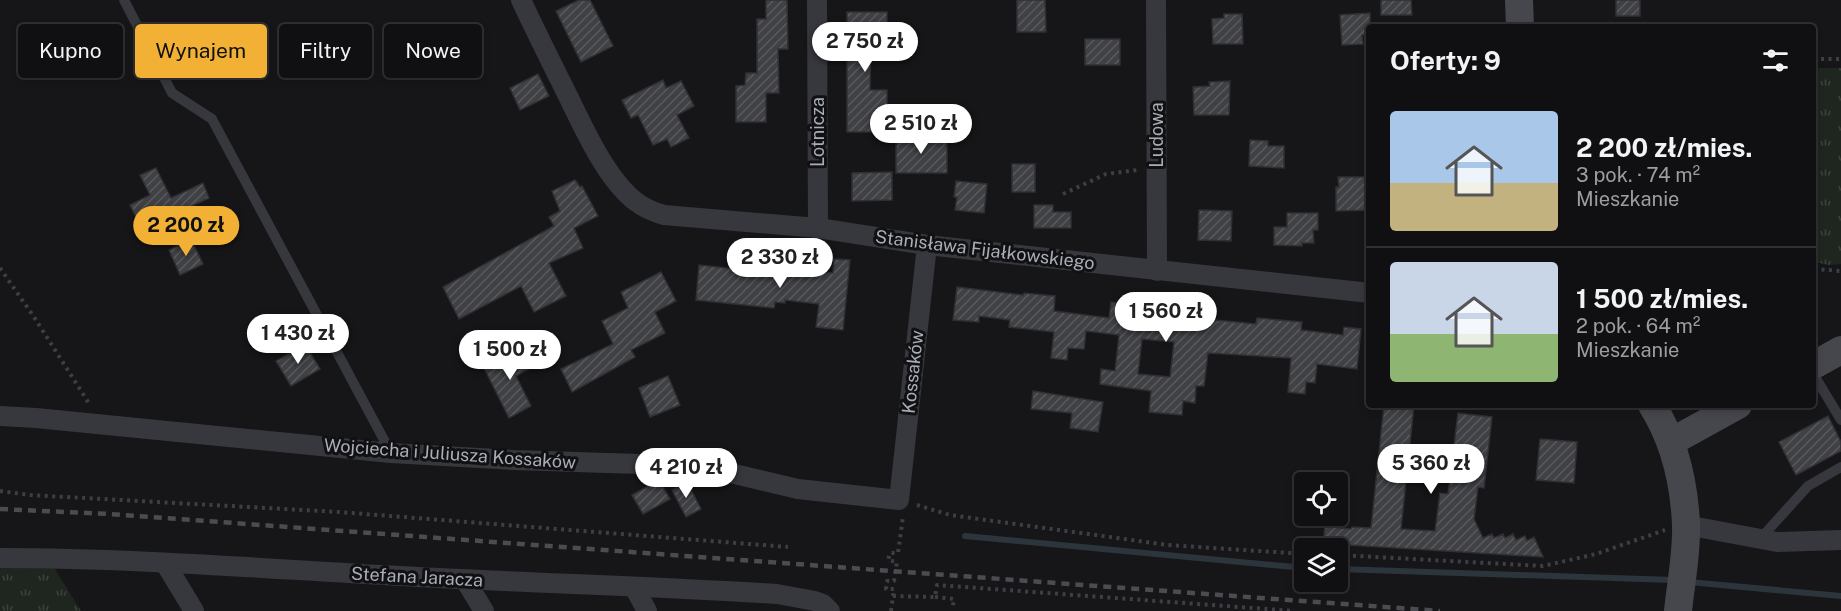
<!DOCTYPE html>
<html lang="pl">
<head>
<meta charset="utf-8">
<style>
	:root { --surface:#101012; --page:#1e1e20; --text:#f1f3f6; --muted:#9c9d9f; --line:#303032; --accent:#f2b134 }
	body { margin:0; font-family:"Public Sans",sans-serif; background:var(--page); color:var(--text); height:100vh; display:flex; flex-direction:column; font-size:22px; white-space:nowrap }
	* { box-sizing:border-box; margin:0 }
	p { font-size:20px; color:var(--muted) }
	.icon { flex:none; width:33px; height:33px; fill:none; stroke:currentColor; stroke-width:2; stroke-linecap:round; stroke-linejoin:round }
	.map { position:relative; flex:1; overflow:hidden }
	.panel { position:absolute; left:1366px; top:24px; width:450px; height:384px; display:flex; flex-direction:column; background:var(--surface); border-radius:6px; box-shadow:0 3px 9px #0003,0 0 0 2px var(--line) }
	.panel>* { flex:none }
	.banner { position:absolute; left:18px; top:24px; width:570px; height:54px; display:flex; gap:12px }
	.buttons { position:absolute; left:1294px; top:472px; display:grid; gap:12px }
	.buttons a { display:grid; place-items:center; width:54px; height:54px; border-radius:6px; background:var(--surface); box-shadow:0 3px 9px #0003,0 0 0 2px var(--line); font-size:30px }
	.price { position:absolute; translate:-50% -51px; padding:0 14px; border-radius:21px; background:#fff; color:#222; font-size:20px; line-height:39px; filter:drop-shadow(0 2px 3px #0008) }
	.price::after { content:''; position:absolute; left:50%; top:36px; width:18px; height:14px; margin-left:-9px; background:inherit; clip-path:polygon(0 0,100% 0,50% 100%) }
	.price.on { background:var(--accent); color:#111 }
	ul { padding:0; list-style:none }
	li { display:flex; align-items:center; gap:18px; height:150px; padding:0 24px }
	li+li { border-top:2px solid var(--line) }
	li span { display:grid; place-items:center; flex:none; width:168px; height:120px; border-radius:6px; color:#555 }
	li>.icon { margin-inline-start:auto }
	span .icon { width:72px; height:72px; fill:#fffc; stroke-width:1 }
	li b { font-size:26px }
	h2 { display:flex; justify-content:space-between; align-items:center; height:72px; padding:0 24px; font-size:26px }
	.chip { padding:0 21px; border-radius:6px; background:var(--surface); box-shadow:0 3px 9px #0003,0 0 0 2px var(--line); font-size:21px; line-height:54px }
	.chip.on { background:var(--accent); color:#111 }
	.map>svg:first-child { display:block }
	.grass { fill:url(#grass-tufts) }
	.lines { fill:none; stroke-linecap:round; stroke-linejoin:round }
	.stream { stroke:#2c353c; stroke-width:6 }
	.building { fill:url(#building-hatch); stroke:#303034; stroke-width:1.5; fill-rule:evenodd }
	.path { stroke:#3d3f44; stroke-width:4; stroke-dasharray:3 4.5; stroke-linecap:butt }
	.lane { stroke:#37383d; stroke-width:10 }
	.street { stroke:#37383d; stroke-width:20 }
	.secondary { stroke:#45474d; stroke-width:28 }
	.rail { stroke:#4a4c52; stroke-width:4.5; stroke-dasharray:8 6; stroke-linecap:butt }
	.labels { text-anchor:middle; stroke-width:6; stroke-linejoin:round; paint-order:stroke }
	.street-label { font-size:18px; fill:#a8adb8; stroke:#111113 }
</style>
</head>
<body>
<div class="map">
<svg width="1841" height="611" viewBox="0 0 1841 611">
	<defs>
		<pattern id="grass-tufts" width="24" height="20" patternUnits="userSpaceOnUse" patternTransform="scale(1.5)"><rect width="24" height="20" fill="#1e261f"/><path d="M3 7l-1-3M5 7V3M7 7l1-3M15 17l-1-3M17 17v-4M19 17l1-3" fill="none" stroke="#3c433d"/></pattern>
		<pattern id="building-hatch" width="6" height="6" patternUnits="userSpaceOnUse" patternTransform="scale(1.5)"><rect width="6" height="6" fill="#404145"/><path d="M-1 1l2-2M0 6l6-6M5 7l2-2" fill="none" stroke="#595a5e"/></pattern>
	</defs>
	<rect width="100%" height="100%" fill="#161618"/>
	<g class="grass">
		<path d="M1820,68H1841V264L1829,265L1814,262V71Z"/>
		<path d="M53,566L81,611H0V568Z"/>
	</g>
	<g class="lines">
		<g class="stream">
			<path d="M965,536L1305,568"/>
			<path d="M1338,569L1673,580"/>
			<path d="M1689,582L1841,596"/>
		</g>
	</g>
	<g class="building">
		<path d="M579,0H590L613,46L581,62L556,11Z"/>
		<path d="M766,0H787L788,49H778L779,93H766V122H736V86L745,85L746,73H757V19H766Z"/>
		<path d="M1017,0H1045L1046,32H1017Z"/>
		<path d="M1381,0H1411L1412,15H1381Z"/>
		<rect x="1616" y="0" width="24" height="16"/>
		<path d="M847,12H887V41L871,40L870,90H887V132H847Z"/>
		<path d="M1370,13V35H1362L1363,44L1342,45L1340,15Z"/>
		<path d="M1224,14H1242L1243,44H1213L1212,19L1224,18Z"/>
		<rect x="1085" y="39" width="35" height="26"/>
		<path d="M538,74L549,96L520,110L510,88Z"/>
		<path d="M663,80L666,88L681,81L694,106L677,115L689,138L671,147L667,139L653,145L638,115L631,118L622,100Z"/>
		<path d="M1230,81L1229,115H1194L1193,87L1210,86L1209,82Z"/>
		<path d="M896,136H931V138H947V173H896Z"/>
		<path d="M1250,140L1268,141V146H1284V168L1249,166Z"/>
		<rect x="1012" y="164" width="23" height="28"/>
		<path d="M156,168L171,198L203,183L209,198L142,229L130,205L150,195L140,175Z"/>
		<path d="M892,172V200L852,201V173Z"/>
		<path d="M1338,177H1370V210L1336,211V187H1339Z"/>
		<path d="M575,180L580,187L582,186L598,216L574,228L583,248L549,263L566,296L534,312L521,286L459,319L443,287L554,226L549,217L560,211L552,191Z"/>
		<path d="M956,181L987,184L984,213L955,210L957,197H954Z"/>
		<path d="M1034,205H1053V212H1071V228H1034Z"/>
		<path d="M1199,210L1232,211L1231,241L1198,240Z"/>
		<path d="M1287,213H1318V230H1313L1314,243H1302V246L1274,245V227H1287Z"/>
		<path d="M191,239L203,264L180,275L169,250Z"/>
		<path d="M834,259L850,260L843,330L816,327L819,304L785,300V303L775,302L774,308L696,300L699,265L773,273V266L833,273Z"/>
		<path d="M661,272L676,301L655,312L665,333L631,350L635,357L572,392L561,369L613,344L602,321L628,308L621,292Z"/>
		<path d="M957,287L1023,295L1024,293L1055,296L1054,311L1109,318L1111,302L1136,305L1135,309L1184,314V317L1256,324L1257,318L1302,322L1301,330L1343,335L1344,327L1361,329L1357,369L1317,364L1315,383L1306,382L1305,394L1288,392L1291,358L1208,353L1204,386H1196L1195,403L1183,401L1182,415L1149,412L1151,391L1100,384L1101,369L1115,371L1119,335L1086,331L1084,349L1068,348L1067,360L1051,358L1054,332L1009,327L1010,320L979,316V322L953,320ZM1142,339L1174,342L1170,377L1138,374Z"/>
		<path d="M305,344L320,369L291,386L276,361Z"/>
		<path d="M521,347L531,368L516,376L531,406L509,418L483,366Z"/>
		<path d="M668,376L680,405L650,417L639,388Z"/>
		<path d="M1033,391L1103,402L1098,432L1070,428L1072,413L1031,409Z"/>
		<path d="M1384,405H1414L1401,529L1435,531L1440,493L1448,494L1458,413L1492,417L1484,488L1478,487L1474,519L1483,538L1492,534L1494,538L1503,534L1505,538L1513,534L1516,540L1525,536L1527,541L1534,537L1543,557L1349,545V548L1323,545L1325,526L1351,529L1352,527L1371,528Z"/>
		<path d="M1828,416L1841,442V451L1796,475L1779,442Z"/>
		<path d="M1540,439L1577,442L1574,483L1536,480Z"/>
		<path d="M659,480L670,499L643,514L632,495Z"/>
		<path d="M687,482L701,509L686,517L672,490Z"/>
	</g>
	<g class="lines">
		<g class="path">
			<path d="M1543,26L1580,27"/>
			<path d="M1814,61L1818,59H1841"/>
			<path d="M1063,194L1106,174L1138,170"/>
			<path d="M0,268L34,317L90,405"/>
			<path d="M1814,269L1841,271"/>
			<path d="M0,491L30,495L339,512L788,547"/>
			<path d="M917,505L950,515L1168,545L1305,554"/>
			<path d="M1338,555L1543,566L1596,554L1665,530"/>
			<path d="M893,596L935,597L937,585L1294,611"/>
			<path d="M935,597L954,599L953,606"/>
			<path d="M891,611L894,589H886L887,581H894L897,562L888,560L890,553H898L903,517"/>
		</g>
		<g class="lane">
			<path d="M124,0L172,93L212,119L391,453"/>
			<path d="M1814,375L1841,420"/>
			<path d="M1760,539L1808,486L1841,467"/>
		</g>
		<g class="street">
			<path d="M521,0C536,32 552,64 568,96C584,129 606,178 635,201C644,208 653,212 664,215L818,228L927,245L1370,293"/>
			<path d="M817,0L818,228"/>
			<path d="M1156,0L1157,271"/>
			<path d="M0,416L36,418L391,453L514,460L701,466L798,489L899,500L927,245"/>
			<path d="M1686,525L1777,542L1841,540"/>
			<path d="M0,558C133,558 267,569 400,576C526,583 651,586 777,594L815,601L823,604L830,611"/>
			<path d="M165,563L194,611"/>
			<path d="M465,580L484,611"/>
			<path d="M634,587L647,611"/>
		</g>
		<g class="secondary">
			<path d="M1519,0L1520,27"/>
			<path d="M1814,365L1841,350"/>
			<path d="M1652,405C1674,440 1684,482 1686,524C1687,553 1681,582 1678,611"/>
			<path d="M1671,442L1738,405"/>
		</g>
		<path class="rail" d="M0,509L110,514L1440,611"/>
	</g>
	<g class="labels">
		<g class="street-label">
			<text transform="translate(818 132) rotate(-90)" y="6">Lotnicza</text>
			<text transform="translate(1157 135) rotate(-90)" y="6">Ludowa</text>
			<text transform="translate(985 250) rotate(7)" y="6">Stanisława Fijałkowskiego</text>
			<text transform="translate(913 372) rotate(-84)" y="6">Kossaków</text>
			<text transform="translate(450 454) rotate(4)" y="6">Wojciecha i Juliusza Kossaków</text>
			<text transform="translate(417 577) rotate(3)" y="6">Stefana Jaracza</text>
		</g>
	</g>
</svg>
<div class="buttons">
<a><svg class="icon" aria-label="locate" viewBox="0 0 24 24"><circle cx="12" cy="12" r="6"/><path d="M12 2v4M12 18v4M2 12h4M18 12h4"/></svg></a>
<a><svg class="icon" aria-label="layers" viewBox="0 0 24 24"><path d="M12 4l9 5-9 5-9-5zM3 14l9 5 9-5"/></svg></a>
</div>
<b class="price" style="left:865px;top:73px">2 750 zł</b>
<b class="price" style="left:921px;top:155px">2 510 zł</b>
<b class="price on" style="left:186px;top:257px">2 200 zł</b>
<b class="price" style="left:780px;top:289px">2 330 zł</b>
<b class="price" style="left:1166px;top:343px">1 560 zł</b>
<b class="price" style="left:298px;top:365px">1 430 zł</b>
<b class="price" style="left:510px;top:381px">1 500 zł</b>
<b class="price" style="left:1431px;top:495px">5 360 zł</b>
<b class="price" style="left:686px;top:499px">4 210 zł</b>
<div class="banner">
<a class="chip">Kupno</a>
<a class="chip on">Wynajem</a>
<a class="chip">Filtry</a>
<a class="chip">Nowe</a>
</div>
<section class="panel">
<h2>Oferty: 9<svg class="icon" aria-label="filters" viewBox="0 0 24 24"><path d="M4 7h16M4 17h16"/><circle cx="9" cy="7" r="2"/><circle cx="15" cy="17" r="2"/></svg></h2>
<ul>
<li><span style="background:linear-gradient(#a9c7e8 60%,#c2b280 0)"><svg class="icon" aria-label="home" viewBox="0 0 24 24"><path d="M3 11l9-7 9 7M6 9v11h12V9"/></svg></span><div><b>2 200 zł/mies.</b><p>3 pok. · 74 m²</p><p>Mieszkanie</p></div></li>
<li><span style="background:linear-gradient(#c9d6e8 60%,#8fb573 0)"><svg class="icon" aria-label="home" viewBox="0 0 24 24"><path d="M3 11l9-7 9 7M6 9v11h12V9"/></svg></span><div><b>1 500 zł/mies.</b><p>2 pok. · 64 m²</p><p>Mieszkanie</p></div></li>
</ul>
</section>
</div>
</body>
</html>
